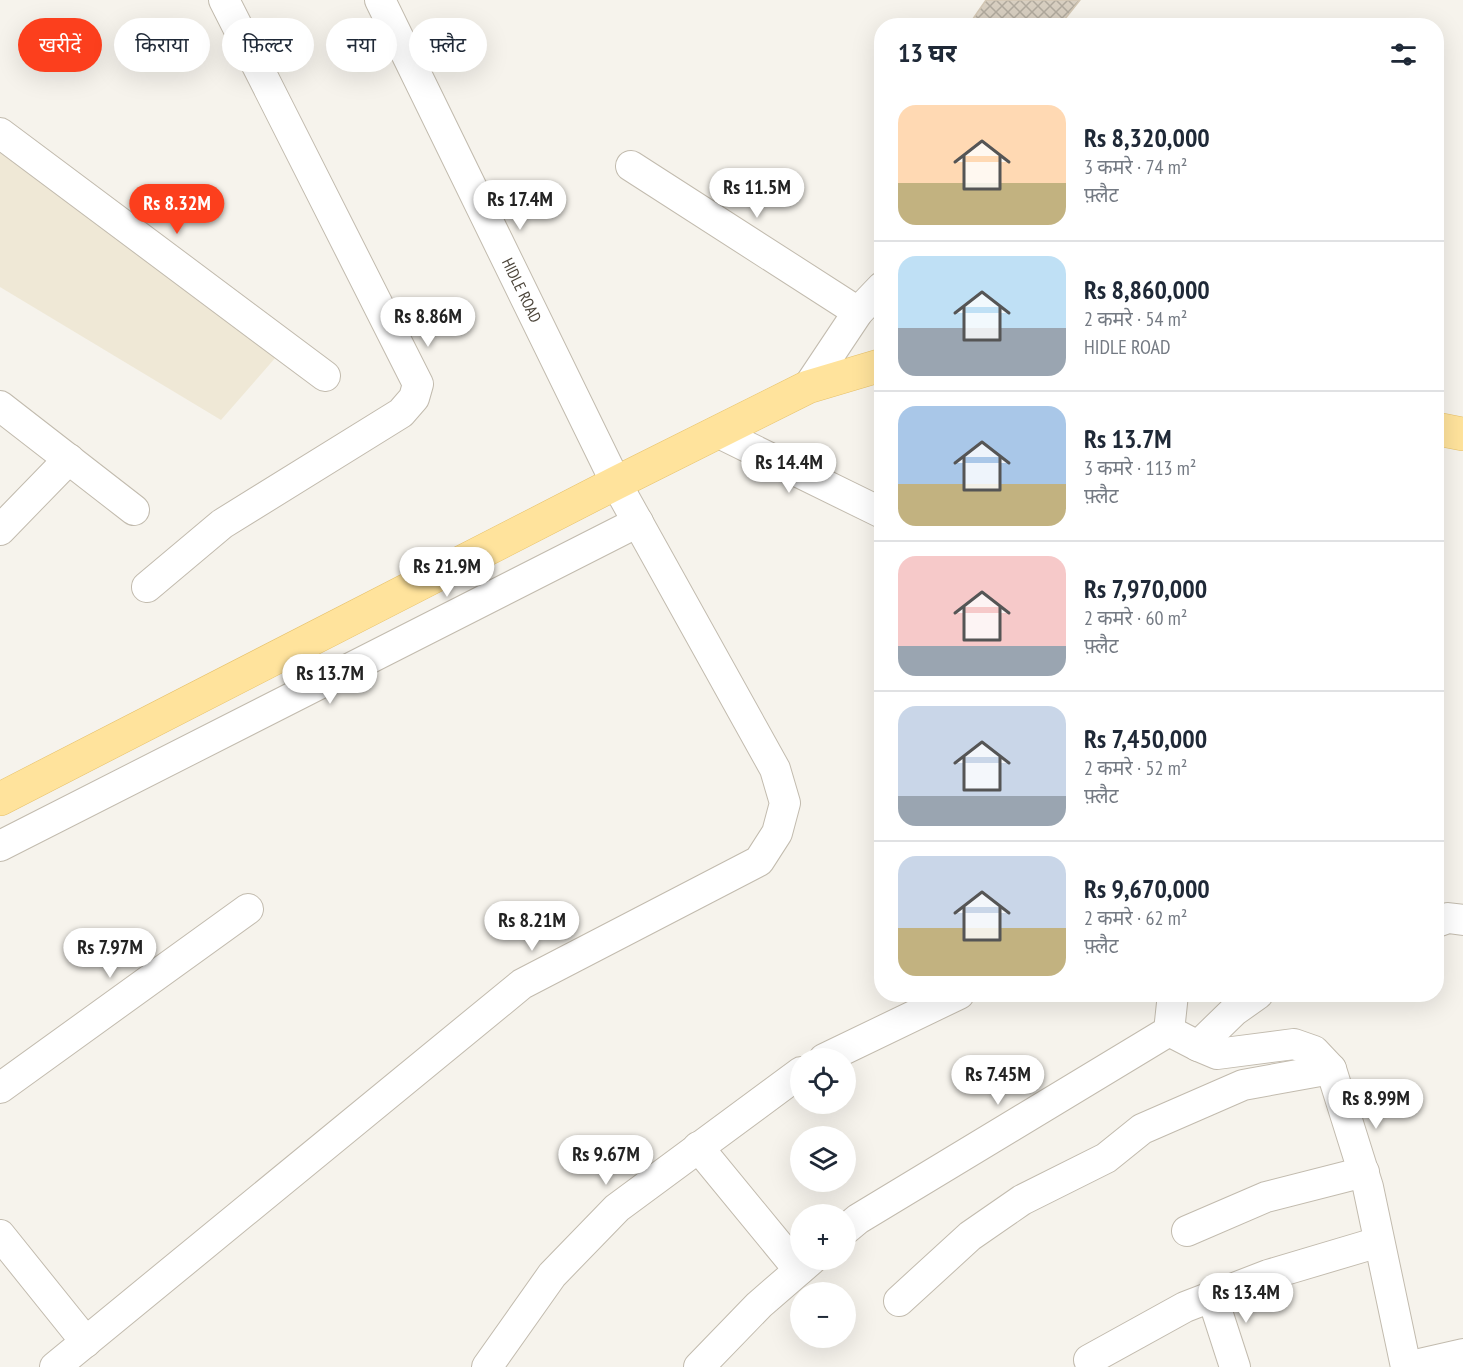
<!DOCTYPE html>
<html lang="hi">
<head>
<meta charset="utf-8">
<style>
	:root { --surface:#fff; --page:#f6f6f7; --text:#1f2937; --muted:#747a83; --line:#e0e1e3; --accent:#fc3f1d }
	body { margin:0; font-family:"PT Sans Narrow","Noto Sans Devanagari",sans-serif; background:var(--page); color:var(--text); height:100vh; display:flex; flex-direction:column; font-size:22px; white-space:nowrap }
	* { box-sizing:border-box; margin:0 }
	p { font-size:20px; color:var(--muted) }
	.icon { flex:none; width:33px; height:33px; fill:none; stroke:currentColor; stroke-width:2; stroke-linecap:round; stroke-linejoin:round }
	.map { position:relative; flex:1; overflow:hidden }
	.side { position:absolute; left:874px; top:18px; width:570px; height:984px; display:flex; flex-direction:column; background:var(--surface); border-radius:24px; box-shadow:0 6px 24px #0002 }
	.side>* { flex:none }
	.banner { position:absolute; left:18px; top:18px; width:570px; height:54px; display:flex; gap:12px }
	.fabs { position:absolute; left:790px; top:1048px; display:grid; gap:12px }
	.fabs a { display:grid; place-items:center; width:66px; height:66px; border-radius:50%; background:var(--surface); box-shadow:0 6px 24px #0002; font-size:30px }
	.price { position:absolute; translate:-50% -51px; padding:0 14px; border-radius:21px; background:#fff; color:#222; font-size:20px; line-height:39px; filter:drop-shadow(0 2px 3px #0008) }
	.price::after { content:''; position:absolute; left:50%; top:36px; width:18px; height:14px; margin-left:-9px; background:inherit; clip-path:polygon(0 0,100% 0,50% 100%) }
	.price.active { background:var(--accent); color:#fff }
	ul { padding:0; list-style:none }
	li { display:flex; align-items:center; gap:18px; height:150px; padding:0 24px }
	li+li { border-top:2px solid var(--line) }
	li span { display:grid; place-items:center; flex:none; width:168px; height:120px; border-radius:18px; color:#555 }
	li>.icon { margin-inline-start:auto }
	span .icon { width:72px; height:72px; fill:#fffc; stroke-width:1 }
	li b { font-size:26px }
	h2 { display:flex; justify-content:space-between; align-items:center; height:72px; padding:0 24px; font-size:26px }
	.chip { padding:0 21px; border-radius:27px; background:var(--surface); box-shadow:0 6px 24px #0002; font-size:21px; line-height:54px }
	.chip.active { background:var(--accent); color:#fff }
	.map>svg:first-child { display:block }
	.education { fill:#efe8d6 }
	.building { fill:url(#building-cross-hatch); stroke:#d3c7b4; stroke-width:1.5 }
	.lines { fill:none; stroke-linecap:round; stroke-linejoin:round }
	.minor-casing { stroke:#c2bbae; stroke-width:32 }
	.major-casing { stroke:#e6c16a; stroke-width:34 }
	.minor { stroke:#fff; stroke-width:30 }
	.major { stroke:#ffe39c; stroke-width:33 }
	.labels { text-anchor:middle; stroke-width:4.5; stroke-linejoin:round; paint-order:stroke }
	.street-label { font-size:16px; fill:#4b4439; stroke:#fff }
</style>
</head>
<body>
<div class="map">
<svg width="1463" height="1367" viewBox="0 0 1463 1367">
	<defs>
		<pattern id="building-cross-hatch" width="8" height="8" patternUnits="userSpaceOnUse" patternTransform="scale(1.5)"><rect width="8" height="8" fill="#d8cfc1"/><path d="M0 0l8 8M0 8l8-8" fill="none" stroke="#b1aa9e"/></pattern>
	</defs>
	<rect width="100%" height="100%" fill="#f6f3ec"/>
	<path class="education" d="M0,149L276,357L221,420L0,287Z"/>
	<path class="building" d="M986,0H1080L1061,24L1055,20L1050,26H968Z"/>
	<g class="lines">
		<defs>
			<g id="minor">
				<path d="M0,133L325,376"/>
				<path d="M631,166L858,312"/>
				<path d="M808,387L858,312L882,287"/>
				<path d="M0,406L134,510"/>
				<path d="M717,432L882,513"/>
				<path d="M0,530L69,459"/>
				<path d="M147,587L222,524L401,413L414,398L418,384L224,0"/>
				<path d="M0,846L638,522"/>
				<path d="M1437,922L1448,918L1463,920"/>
				<path d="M1169,1031L1198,1046L1217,1054L1294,1044L1314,1051L1331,1069L1368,1187L1406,1367"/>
				<path d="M1198,1046L1234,1011L1258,994"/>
				<path d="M824,1059L959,994"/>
				<path d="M0,1088L248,909"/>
				<path d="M698,1147L799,1270"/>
				<path d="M846,1229L858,1219L1169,1031L1173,994"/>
				<path d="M1187,1231L1266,1197L1364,1172"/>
				<path d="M0,1235L86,1342"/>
				<path d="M1212,1296L1235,1367"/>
				<path d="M899,1301L970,1236L1022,1200L1106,1158L1142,1129L1243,1085L1331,1069"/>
				<path d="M1089,1360L1185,1307L1268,1275L1379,1242"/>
				<path d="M55,1367L522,984L759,861L777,833L785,803L775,769L616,483L380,0"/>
				<path d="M487,1367L552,1275L617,1208L801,1072"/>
				<path d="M699,1367L759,1305L811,1260"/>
				<path d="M1406,1367L1463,1354"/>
			</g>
			<g id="major">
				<path d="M1437,429L1463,434"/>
				<path d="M0,799L616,483L808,387L882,365"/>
			</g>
		</defs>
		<use href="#minor" class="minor-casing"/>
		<use href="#major" class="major-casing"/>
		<use href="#minor" class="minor"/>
		<use href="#major" class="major"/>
	</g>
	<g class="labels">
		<g class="street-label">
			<text transform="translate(522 290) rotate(64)" y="6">HIDLE ROAD</text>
		</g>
	</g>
</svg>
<div class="fabs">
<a><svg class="icon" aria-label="locate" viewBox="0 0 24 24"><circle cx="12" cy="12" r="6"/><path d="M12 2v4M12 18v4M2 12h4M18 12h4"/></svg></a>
<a><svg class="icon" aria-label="layers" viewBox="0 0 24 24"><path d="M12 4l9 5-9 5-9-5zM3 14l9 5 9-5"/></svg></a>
<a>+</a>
<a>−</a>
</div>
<b class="price" style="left:757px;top:219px">Rs 11.5M</b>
<b class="price" style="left:520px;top:231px">Rs 17.4M</b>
<b class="price active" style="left:177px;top:235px">Rs 8.32M</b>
<b class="price" style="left:428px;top:348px">Rs 8.86M</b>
<b class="price" style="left:789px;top:494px">Rs 14.4M</b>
<b class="price" style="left:447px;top:598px">Rs 21.9M</b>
<b class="price" style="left:330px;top:705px">Rs 13.7M</b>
<b class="price" style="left:532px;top:952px">Rs 8.21M</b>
<b class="price" style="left:110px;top:979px">Rs 7.97M</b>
<b class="price" style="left:998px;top:1106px">Rs 7.45M</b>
<b class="price" style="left:1376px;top:1130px">Rs 8.99M</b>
<b class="price" style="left:606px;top:1186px">Rs 9.67M</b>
<b class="price" style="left:1246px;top:1324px">Rs 13.4M</b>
<div class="banner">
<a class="chip active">खरीदें</a>
<a class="chip">किराया</a>
<a class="chip">फ़िल्टर</a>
<a class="chip">नया</a>
<a class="chip">फ़्लैट</a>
</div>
<section class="side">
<h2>13 घर<svg class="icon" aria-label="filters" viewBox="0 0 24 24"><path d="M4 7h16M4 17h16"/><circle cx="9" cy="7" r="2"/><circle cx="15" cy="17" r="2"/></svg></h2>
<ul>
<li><span style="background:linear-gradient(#ffd9b3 65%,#c2b280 0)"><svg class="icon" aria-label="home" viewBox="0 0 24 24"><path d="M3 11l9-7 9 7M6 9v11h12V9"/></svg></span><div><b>Rs 8,320,000</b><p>3 कमरे · 74 m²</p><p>फ़्लैट</p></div></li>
<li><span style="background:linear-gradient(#bfe0f5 60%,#9aa5b1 0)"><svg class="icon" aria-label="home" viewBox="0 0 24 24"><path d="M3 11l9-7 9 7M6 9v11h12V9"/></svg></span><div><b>Rs 8,860,000</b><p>2 कमरे · 54 m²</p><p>HIDLE ROAD</p></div></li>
<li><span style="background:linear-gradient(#a9c7e8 65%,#c2b280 0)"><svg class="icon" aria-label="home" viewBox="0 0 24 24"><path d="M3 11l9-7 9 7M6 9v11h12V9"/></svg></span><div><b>Rs 13.7M</b><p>3 कमरे · 113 m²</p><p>फ़्लैट</p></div></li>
<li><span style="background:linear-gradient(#f6c9c9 75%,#9aa5b1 0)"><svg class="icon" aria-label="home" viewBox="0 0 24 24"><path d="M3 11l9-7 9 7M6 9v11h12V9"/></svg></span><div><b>Rs 7,970,000</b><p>2 कमरे · 60 m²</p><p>फ़्लैट</p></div></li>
<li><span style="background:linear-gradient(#c9d6e8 75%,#9aa5b1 0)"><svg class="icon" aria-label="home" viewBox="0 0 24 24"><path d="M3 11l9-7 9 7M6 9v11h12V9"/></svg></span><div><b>Rs 7,450,000</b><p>2 कमरे · 52 m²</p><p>फ़्लैट</p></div></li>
<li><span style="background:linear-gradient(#c9d6e8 60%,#c2b280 0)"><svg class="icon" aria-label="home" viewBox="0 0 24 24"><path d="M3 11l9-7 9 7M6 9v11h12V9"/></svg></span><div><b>Rs 9,670,000</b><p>2 कमरे · 62 m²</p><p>फ़्लैट</p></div></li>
</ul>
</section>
</div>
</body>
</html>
